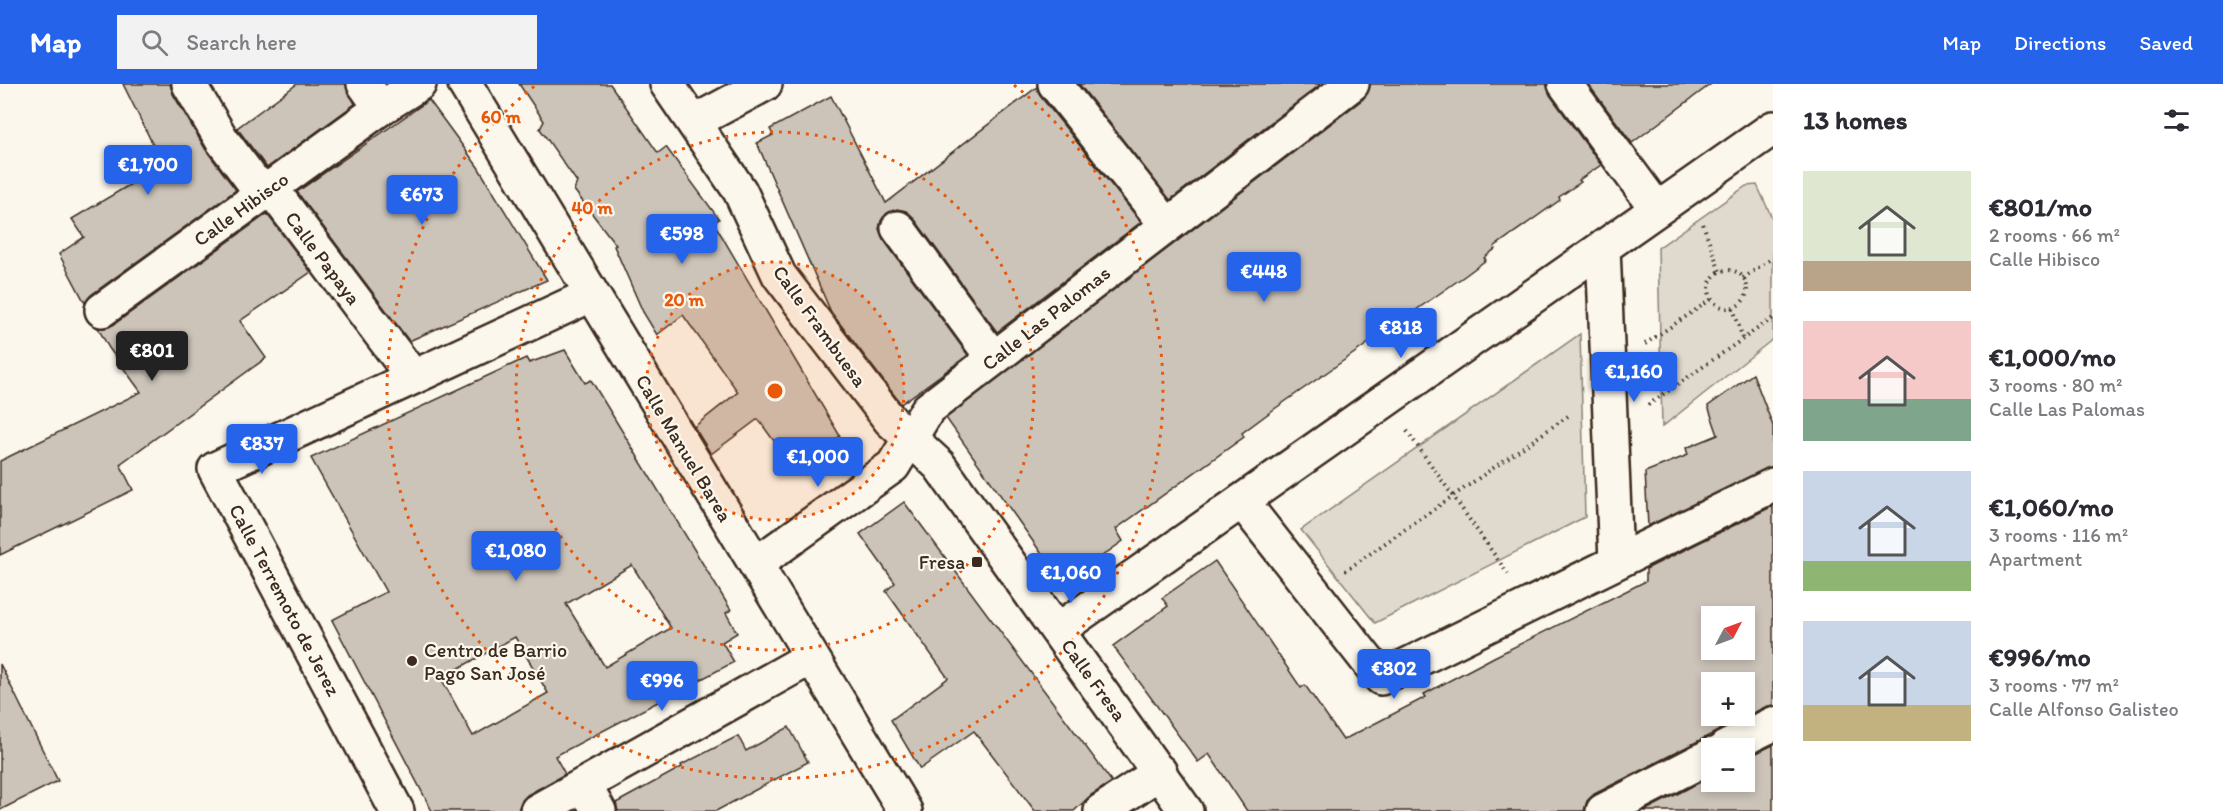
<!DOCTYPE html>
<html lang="en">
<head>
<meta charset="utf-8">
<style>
	:root { --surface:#fff; --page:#f2f2f3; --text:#2b2b33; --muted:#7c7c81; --accent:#2563eb }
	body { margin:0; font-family:Itim,sans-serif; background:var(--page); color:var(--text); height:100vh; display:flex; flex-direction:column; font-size:22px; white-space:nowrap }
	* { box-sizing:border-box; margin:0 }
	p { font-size:20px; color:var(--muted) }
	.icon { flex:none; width:33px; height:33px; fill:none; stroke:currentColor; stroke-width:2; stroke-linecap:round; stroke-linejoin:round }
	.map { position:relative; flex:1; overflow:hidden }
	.details { display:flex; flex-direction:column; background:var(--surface); width:450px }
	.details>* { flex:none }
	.needle { width:39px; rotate:49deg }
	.tools { position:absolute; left:1701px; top:522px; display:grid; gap:12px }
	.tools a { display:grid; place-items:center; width:54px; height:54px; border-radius:0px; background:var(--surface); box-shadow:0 3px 9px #0003; font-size:30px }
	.price { position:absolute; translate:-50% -51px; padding:0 14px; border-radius:6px; background:var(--accent); color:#fff; font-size:20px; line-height:39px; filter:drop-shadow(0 2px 3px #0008) }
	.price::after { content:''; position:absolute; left:50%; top:36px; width:18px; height:14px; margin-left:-9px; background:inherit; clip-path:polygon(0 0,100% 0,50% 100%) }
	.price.active { background:#222; color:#fff }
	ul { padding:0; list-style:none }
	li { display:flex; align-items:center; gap:18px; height:150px; padding:0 30px }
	li span { display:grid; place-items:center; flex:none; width:168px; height:120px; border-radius:0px; color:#555 }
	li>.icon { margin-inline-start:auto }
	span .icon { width:72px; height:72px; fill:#fffc; stroke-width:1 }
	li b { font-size:26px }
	h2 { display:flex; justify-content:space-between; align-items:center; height:72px; padding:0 30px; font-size:26px }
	header { display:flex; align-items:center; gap:36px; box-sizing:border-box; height:84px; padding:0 30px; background:var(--accent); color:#fff }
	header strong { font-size:28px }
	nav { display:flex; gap:33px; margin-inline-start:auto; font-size:21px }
	.search { width:420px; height:54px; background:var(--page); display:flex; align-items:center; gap:15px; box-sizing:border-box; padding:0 21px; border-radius:0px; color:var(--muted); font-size:22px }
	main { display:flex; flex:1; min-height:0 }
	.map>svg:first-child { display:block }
	.green { fill:#dfd9ce; stroke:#8d8276; stroke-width:1.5 }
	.building { fill:#ccc4b9; stroke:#3b2a1e; stroke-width:1.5; fill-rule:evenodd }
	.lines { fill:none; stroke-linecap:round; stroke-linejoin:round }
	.pedestrian-casing { stroke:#3b2a1e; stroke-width:38 }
	.minor-casing { stroke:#3b2a1e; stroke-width:38 }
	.tertiary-casing { stroke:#3b2a1e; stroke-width:38 }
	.path { stroke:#3b2a1e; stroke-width:4; stroke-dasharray:1.5 4.5; stroke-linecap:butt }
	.pedestrian { stroke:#fbf7ec; stroke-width:33 }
	.minor { stroke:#fbf7ec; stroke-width:33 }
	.tertiary { stroke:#fbf7ec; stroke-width:33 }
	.ring { fill:none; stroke:#e8590c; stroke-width:3; stroke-dasharray:3 6 }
	.poi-dot { fill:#3b2a1e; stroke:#fbf7ec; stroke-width:2 }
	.labels { text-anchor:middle; stroke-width:4.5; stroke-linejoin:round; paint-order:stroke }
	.street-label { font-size:20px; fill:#3b2a1e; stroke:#fbf7ec }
	.poi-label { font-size:20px; fill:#3b2a1e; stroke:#fbf7ec; text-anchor:end }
	.centre { fill:#e8590c; stroke:#fbf7ec; stroke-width:3 }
	.ring-label { font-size:18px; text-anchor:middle; font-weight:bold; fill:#e8590c; stroke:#fbf7ec; stroke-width:4.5; stroke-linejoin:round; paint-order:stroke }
</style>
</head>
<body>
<header>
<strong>Map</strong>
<div class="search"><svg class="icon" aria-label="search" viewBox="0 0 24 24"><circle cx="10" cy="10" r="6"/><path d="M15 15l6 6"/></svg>Search here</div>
<nav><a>Map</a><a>Directions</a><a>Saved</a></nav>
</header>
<main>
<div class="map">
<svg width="1773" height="727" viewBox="0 0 1773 727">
	<rect width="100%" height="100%" fill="#fbf7ec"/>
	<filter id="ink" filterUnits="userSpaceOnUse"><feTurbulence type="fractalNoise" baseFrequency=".0167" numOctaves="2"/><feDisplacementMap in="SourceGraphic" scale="12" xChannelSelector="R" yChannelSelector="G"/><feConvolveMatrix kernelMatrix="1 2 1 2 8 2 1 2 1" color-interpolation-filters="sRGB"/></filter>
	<g filter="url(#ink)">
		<g class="green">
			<path d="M1757,101L1773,136V255L1662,343L1658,164L1746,102Z"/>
			<path d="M1580,250L1585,433L1375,539L1301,446Z"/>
		</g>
		<g class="building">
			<path d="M123,0H170L173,10L206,66L236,106L91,211L85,219L59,170L84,153L72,135L163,81Z"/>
			<path d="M297,0H346L355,20L267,84L237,44Z"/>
			<path d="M519,0H610L658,69L666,63L719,135L714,139L840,352L795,386L758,335L711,370L694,343L738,308L683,231L657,251L643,228L614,162L616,161L574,106L577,98L540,45L544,37Z"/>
			<path d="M1079,0H1321L1170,116Z"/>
			<path d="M1370,0H1547L1550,11L1601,81L1579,96L1581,98L1559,113L1560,116L1494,163L1495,165L1484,174L1486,176L1466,191L1273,326L1242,349L1244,353L1116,445L1123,457L1063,500L946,334L1363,15Z"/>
			<path d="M1588,0H1711L1632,59Z"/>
			<path d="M1037,3L1040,12L1141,138L997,248L913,133L906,127L897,125L887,129L881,137L879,145L883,155L968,271L901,320L831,228L757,59L773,51L770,45L831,12L886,119Z"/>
			<path d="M429,16L478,83L547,196L409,257L297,108Z"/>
			<path d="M267,130L311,188L240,237L266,274L120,380L133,406L0,471V377L141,308L109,264L98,244L113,241Z"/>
			<path d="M565,266L585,299L591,296L731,526L726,529L737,549L722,558L734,578L555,672L565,690L527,711L521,718L518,727H432L332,536L386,508L311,374L526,274L529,279ZM632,481L671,544L605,583L566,520ZM515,553L548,609L473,652L441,594Z"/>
			<path d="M1753,290L1773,342V382L1648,442L1645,388L1688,371L1686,364L1718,351L1708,322Z"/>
			<path d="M904,418L1112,698L1091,711L1074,727H1035L974,647L920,685L891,636L948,594L886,507L895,499L860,450Z"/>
			<path d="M1773,422V621L1765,623L1594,710L1587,717L1584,727H1247L1209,670L1198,678L1113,562L1168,522L1162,514L1215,477L1301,604L1305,601L1343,656L1426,613L1424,610L1494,573L1646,497V485ZM1712,532H1744V566H1712ZM1712,598H1744V632H1712Z"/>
			<path d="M0,580L58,697L0,726Z"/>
			<path d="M789,643L808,678L716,727H618L616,719L682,683L681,681L738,652L746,667Z"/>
			<path d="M1773,661V727H1644L1712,692V698H1744V675Z"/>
		</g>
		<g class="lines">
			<defs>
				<g id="pedestrian">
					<path d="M189,0L222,56L252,96L279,115L413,293"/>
					<path d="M364,0L381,24"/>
					<path d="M898,144L993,274"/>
				</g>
				<g id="minor">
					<path d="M465,0L905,727"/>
					<path d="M1055,0L1166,140"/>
					<path d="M1565,0L1657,125"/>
					<path d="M694,38L765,0"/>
					<path d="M1603,164L1616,477"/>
					<path d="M102,226L381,24L419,0"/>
					<path d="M1242,417L1381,594L1773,401"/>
					<path d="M756,480L893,382L928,325L1352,0"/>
					<path d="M1058,546L1773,44"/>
					<path d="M1725,664L1773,640"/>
					<path d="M584,701L599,727"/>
					<path d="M397,727L215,385L591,211"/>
					<path d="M537,727L810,574"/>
					<path d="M1101,727L1160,688"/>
					<path d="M1603,727L1712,671"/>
				</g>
				<path id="tertiary" d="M667,0L740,107L779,191L890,336L939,381L1186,727"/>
			</defs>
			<use href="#pedestrian" class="pedestrian-casing"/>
			<use href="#minor" class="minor-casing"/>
			<use href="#tertiary" class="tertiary-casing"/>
			<g class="path">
				<path d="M1703,140L1720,188"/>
				<circle cx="1728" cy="205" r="19"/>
				<path d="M1743,194L1773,174"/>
				<path d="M1733,224L1743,255"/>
				<path d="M1645,260L1712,215"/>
				<path d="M1648,321L1773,234"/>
				<path d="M1407,347L1508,490"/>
				<path d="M1345,487L1571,330"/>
			</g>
			<use href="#pedestrian" class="pedestrian"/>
			<use href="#minor" class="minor"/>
			<use href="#tertiary" class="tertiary"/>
		</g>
	</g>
	<circle cx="775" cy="307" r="129" fill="#e8590c" fill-opacity=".12"/>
	<g class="ring">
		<circle cx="775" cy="307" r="129"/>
		<circle cx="775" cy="307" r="259"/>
		<path d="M1014 1A388 388 0 1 1 536 1"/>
	</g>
	<g class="poi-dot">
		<rect x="971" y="472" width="12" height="12" rx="3"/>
		<circle cx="412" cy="577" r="6"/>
	</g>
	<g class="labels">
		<g class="street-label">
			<text transform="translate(241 125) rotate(-36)" y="7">Calle Hibisco</text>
			<text transform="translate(323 174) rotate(53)" y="7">Calle Papaya</text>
			<text transform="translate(1046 234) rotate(-38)" y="7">Calle Las Palomas</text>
			<text transform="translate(820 242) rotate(54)" y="7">Calle Frambuesa</text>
			<text transform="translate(684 364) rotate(59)" y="7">Calle Manuel Barea</text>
			<text transform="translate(285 516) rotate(62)" y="7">Calle Terremoto de Jerez</text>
			<text transform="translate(1094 596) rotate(54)" y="7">Calle Fresa</text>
		</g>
		<g class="poi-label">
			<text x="965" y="485">Fresa</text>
			<text x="424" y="573" text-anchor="start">Centro de Barrio<tspan x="424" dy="23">Pago San José</tspan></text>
		</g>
	</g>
	<circle cx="775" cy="307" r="9" class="centre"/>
	<g class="ring-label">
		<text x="501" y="39">60 m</text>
		<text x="592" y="130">40 m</text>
		<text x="684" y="222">20 m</text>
	</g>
</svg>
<div class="tools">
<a><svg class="needle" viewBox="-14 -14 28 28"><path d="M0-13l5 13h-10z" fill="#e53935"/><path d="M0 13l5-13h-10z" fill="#7c7c81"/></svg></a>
<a>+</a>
<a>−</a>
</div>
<b class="price" style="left:148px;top:112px">€1,700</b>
<b class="price" style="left:422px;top:142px">€673</b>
<b class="price" style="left:682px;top:181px">€598</b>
<b class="price" style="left:1264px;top:219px">€448</b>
<b class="price" style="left:1401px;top:275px">€818</b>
<b class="price active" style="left:152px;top:298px">€801</b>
<b class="price" style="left:1634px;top:319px">€1,160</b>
<b class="price" style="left:262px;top:391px">€837</b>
<b class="price" style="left:818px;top:404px">€1,000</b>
<b class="price" style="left:516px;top:498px">€1,080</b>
<b class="price" style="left:1071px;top:520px">€1,060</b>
<b class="price" style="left:1394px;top:616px">€802</b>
<b class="price" style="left:662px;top:628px">€996</b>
</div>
<section class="details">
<h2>13 homes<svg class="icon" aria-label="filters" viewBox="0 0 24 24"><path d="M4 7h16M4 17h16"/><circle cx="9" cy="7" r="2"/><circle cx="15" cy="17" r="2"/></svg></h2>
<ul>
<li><span style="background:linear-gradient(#dfe7d0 75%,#b9a48a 0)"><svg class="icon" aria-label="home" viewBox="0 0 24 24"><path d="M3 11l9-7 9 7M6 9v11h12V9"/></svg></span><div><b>€801/mo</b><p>2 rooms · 66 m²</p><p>Calle Hibisco</p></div></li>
<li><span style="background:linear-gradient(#f6c9c9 65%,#7fa58c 0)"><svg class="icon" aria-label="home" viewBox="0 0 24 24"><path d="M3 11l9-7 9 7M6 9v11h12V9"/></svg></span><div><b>€1,000/mo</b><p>3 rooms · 80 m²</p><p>Calle Las Palomas</p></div></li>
<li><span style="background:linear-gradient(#c9d6e8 75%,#8fb573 0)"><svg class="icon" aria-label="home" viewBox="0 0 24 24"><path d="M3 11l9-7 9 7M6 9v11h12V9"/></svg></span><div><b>€1,060/mo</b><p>3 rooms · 116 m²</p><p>Apartment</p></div></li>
<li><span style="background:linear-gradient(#c9d6e8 70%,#c2b280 0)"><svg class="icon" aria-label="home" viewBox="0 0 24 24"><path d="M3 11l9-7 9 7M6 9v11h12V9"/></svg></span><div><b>€996/mo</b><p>3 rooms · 77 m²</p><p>Calle Alfonso Galisteo</p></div></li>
</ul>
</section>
</main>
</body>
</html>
